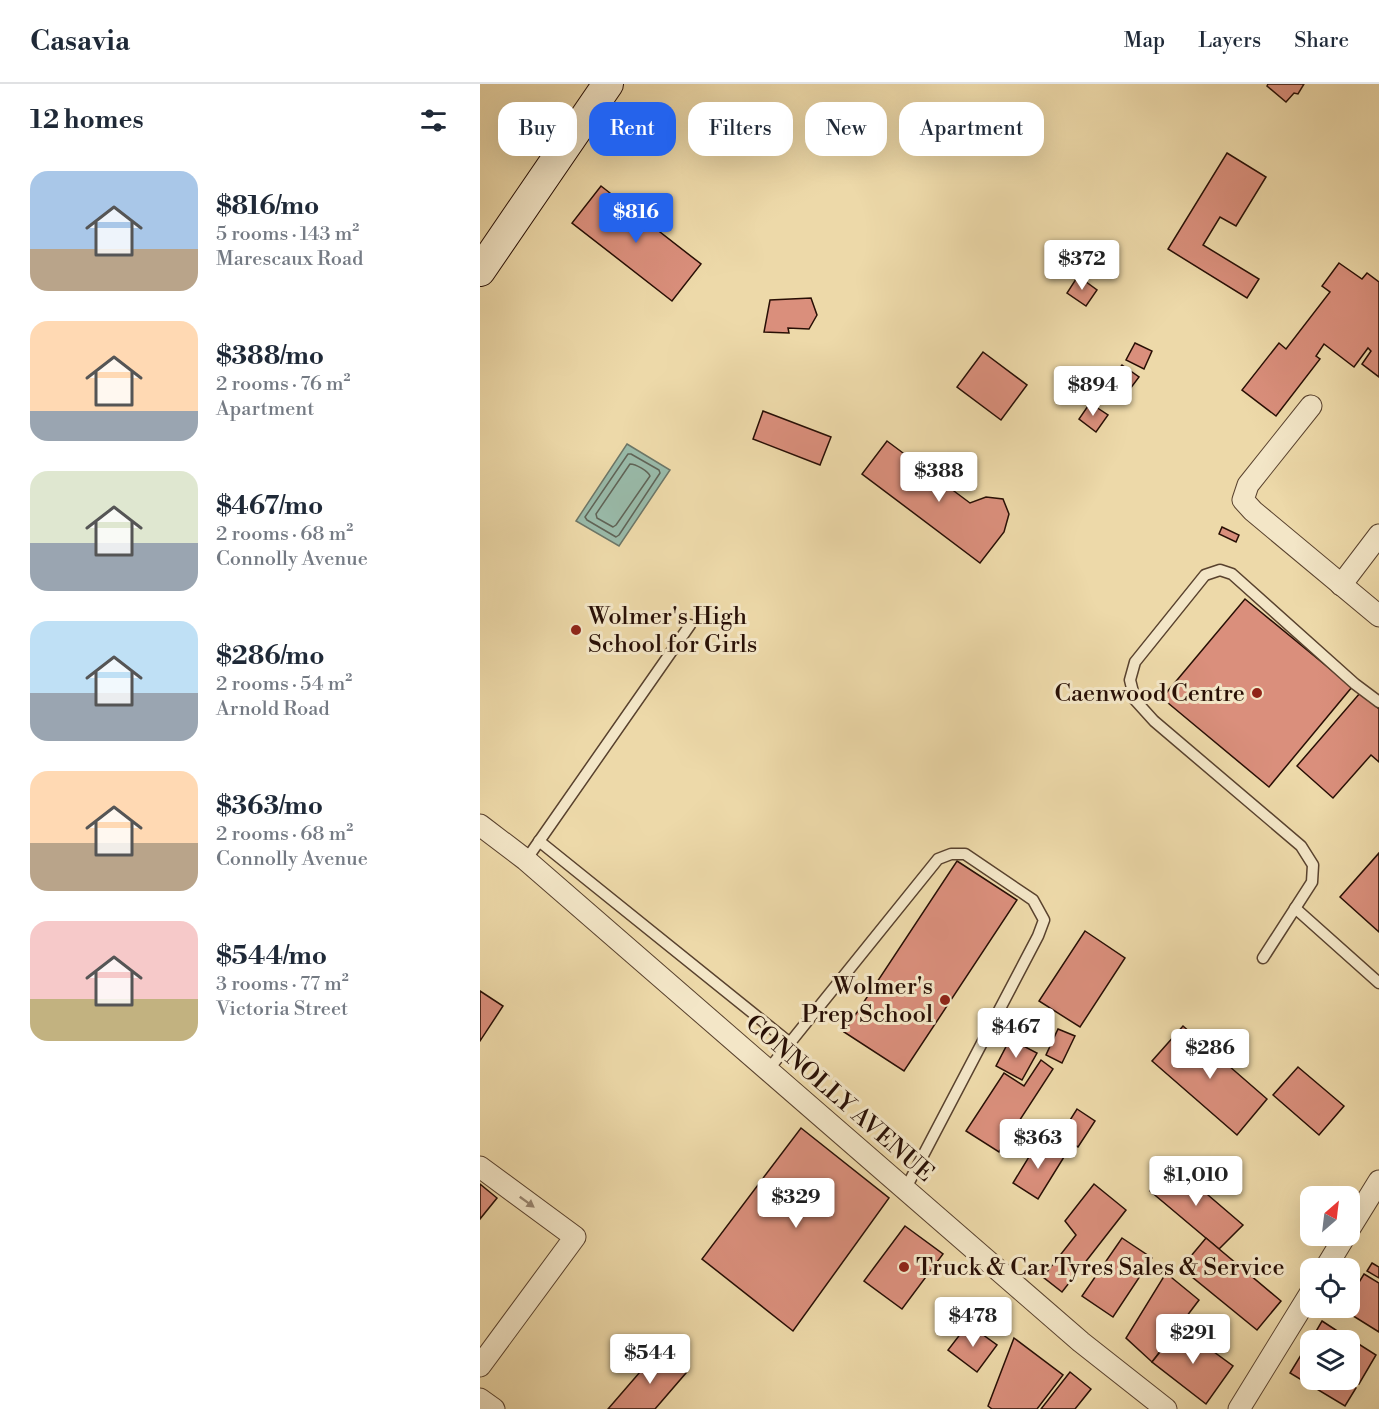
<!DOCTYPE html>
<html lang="en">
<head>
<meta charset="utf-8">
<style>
	:root { --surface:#fff; --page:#f6f6f7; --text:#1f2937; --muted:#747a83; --line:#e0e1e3; --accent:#2563eb }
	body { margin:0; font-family:"Libre Bodoni",serif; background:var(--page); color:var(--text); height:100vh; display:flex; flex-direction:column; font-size:22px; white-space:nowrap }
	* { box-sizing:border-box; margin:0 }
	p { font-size:20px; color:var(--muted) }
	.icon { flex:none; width:33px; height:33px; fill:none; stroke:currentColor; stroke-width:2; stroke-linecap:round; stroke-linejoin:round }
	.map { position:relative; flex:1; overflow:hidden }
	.panel { display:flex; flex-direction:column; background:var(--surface); width:480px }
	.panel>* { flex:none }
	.top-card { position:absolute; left:18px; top:18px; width:570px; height:54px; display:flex; gap:12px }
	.needle { width:39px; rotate:28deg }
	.fabs { position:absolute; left:820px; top:1102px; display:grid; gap:12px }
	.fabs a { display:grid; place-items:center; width:60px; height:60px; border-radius:12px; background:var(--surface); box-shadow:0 6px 24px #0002; font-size:30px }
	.price { position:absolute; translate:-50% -51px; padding:0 14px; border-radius:6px; background:#fff; color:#222; font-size:20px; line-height:39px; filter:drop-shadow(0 2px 3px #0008) }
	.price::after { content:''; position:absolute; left:50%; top:36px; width:18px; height:14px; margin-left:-9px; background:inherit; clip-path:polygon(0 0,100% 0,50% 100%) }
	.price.active { background:var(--accent); color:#fff }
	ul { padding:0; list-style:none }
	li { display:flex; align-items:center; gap:18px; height:150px; padding:0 30px }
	li span { display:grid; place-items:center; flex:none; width:168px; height:120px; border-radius:18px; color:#555 }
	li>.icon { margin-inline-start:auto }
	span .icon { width:72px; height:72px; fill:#fffc; stroke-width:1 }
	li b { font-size:26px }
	h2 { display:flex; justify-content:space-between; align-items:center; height:72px; padding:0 30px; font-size:26px }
	.tag { padding:0 21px; border-radius:18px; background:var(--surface); box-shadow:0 6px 24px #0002; font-size:21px; line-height:54px }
	.tag.active { background:var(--accent); color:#fff }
	header { display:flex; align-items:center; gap:36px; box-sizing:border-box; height:84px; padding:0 30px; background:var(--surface); border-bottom:2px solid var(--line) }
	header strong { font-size:28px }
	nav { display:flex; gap:33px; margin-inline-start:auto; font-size:21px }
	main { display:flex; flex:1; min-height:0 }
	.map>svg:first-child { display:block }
	.water { fill:#99baa9; stroke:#6c7667; stroke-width:1.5 }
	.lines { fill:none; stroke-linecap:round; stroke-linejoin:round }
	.shore { stroke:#606457; stroke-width:1.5 }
	.building { fill:#da8f7c; stroke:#280f05; stroke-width:1.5 }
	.lane-casing { stroke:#59422e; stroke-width:13 }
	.street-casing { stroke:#59422e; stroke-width:23 }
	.secondary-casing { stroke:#280f05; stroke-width:32 }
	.lane { stroke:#f3e6c7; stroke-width:10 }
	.street { stroke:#f3e6c7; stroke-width:21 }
	.secondary { stroke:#f3e6c7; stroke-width:30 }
	.oneway { fill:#988570 }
	.poi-dot { fill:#8f2418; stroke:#f3e6c7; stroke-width:2 }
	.labels { text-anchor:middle; stroke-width:6; stroke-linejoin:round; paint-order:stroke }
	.poi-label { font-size:24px; fill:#280f05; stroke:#f3e6c7; text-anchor:start }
	.street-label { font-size:24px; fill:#280f05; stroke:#f3e6c7 }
</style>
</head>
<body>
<header>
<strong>Casavia</strong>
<nav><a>Map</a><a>Layers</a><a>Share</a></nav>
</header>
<main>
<section class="panel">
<h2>12 homes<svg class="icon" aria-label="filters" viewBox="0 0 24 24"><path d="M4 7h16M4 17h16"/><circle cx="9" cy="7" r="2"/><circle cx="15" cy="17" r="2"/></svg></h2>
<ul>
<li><span style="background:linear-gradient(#a9c7e8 65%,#b9a48a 0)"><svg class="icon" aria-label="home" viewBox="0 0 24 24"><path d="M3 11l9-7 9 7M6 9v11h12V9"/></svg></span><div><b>$816/mo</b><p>5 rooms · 143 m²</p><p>Marescaux Road</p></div></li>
<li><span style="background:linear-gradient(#ffd9b3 75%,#9aa5b1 0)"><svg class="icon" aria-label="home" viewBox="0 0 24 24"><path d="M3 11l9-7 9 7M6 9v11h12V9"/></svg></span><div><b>$388/mo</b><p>2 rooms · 76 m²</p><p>Apartment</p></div></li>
<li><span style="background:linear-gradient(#dfe7d0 60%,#9aa5b1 0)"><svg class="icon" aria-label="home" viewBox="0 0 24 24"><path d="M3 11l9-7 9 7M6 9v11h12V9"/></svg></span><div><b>$467/mo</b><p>2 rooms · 68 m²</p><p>Connolly Avenue</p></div></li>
<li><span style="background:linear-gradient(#bfe0f5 60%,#9aa5b1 0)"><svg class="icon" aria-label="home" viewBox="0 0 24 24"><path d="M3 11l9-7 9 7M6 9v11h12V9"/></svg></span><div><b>$286/mo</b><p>2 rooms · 54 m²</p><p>Arnold Road</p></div></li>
<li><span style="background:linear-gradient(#ffd9b3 60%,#b9a48a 0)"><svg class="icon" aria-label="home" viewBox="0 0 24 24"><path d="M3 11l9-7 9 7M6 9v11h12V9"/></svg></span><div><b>$363/mo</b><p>2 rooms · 68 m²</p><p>Connolly Avenue</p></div></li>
<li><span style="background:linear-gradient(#f6c9c9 65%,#c2b280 0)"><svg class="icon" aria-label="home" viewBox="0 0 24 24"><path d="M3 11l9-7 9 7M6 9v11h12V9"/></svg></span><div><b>$544/mo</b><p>3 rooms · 77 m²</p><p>Victoria Street</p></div></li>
</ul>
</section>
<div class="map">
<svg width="899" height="1325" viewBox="0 0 899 1325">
	<rect width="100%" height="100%" fill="#edd9a9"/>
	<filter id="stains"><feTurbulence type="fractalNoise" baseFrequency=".00333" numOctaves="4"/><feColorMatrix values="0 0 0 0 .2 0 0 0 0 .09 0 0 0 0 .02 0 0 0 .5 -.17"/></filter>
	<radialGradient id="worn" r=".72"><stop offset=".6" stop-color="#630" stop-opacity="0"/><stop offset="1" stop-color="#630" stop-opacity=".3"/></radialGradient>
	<path class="water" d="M147,360L190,386L139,462L96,437Z"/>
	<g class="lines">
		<g class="shore">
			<path d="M148,370H151L179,386L180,389L139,451L136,453L107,436L105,433Z"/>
			<path d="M150,380C156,380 168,387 170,392L136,441L133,443L117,434L116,430Z"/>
		</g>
	</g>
	<g class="building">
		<path d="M788,0H824L818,10L814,9L806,18L787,2Z"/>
		<path d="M747,69L786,93L756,142L740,133L723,161L779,195L767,214L688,165Z"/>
		<path d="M121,102L221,180L192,217L92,139Z"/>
		<path d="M859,179L882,195L887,189L899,198V293L882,280L891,267L888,264L874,283L844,260L836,272L840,275L796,332L762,306L799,259L806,265L850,208L842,202Z"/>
		<path d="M598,192L617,206L606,222L587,209Z"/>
		<path d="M331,214L337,231L329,245L308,244L309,249L284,248L290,216Z"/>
		<path d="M655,259L672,267L664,285L646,276Z"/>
		<path d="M503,268L547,301L521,336L477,303Z"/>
		<path d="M642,281L659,293L647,309L630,296Z"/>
		<path d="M610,319L628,331L616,348L599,335Z"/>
		<path d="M283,327L351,353L340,381L273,355Z"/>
		<path d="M407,357L490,419L506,413L523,415L529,430L524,448L500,479L382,390Z"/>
		<path d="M742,443L759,451L756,458L739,450Z"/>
		<path d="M765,515L872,603L789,703L682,614Z"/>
		<path d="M880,609L899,625V678L891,671L853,714L817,682Z"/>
		<path d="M899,769V848L860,813Z"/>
		<path d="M477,777L537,816L424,987L364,948Z"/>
		<path d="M605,847L645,874L600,943L559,917Z"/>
		<path d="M0,907L23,922L0,957Z"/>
		<path d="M703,942L787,1015L757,1051L672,977Z"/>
		<path d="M578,945L595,952L582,979L566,971Z"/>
		<path d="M530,955L557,969L542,996L516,982Z"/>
		<path d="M561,976L573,985L519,1068L486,1047L524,989L544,1002Z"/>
		<path d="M818,983L864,1022L839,1051L793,1011Z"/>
		<path d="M597,1025L615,1037L598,1063L580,1052Z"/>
		<path d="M321,1044L409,1114L313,1247L222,1175Z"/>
		<path d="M558,1058L584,1073L558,1115L533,1099Z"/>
		<path d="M693,1081L763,1141L739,1165L670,1107Z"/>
		<path d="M0,1100L17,1114L0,1135Z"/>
		<path d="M614,1100L646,1126L582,1208L563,1193L596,1151L585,1137Z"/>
		<path d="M425,1142L463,1170L422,1225L384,1197Z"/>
		<path d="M642,1154L672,1174L633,1233L602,1212Z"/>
		<path d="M726,1154L801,1217L777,1246L701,1184Z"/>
		<path d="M892,1179L899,1183V1194L887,1187Z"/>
		<path d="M686,1189L719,1216L672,1278L646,1254Z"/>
		<path d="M884,1190L899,1199V1248L862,1225L870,1224V1213Z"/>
		<path d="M842,1237L862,1250L858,1257H831V1272L824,1268Z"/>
		<path d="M488,1240L517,1261L497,1288L468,1266Z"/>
		<path d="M700,1243L753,1282L726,1320L672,1278Z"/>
		<path d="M866,1252L896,1271L879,1300L870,1295V1257H863Z"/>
		<path d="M534,1254L583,1291L557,1325H512L508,1322Z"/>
		<path d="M179,1266L206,1289L175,1325H128Z"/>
		<path d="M821,1271L831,1277V1296H863L876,1304L865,1322L810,1289Z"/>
		<path d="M590,1288L611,1305L595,1325H561Z"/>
	</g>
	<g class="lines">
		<defs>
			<g id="lane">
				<path d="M59,757L310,959"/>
				<path d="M46,776L210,541"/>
				<path d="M815,824L899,899"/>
				<path d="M783,874L832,798L833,781L821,762L674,637L655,616L650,596L655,578L725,491L740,486L752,490L875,600L899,618"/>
				<path d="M288,986L458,775L471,770H485L553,816L564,836L558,852L426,1104"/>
			</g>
			<g id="street">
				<path d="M831,322L768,401L763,416L773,427L899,532"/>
				<path d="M861,501L899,451"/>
				<path d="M0,741L46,776L601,1258L686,1325"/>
				<path d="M0,1083L95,1153L0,1282"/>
				<path d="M870,1144L899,1097"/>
				<path d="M845,1185L865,1152"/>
				<path d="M0,1315L14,1325"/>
				<path d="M759,1325L831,1208"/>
			</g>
			<path id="secondary" d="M0,187L128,0"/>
		</defs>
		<use href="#lane" class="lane-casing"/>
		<use href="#street" class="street-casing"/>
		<use href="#secondary" class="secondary-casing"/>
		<use href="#lane" class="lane"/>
		<use href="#street" class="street"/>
		<use href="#secondary" class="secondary"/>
	</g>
	<defs><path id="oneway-solid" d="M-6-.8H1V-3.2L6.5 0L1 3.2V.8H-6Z" transform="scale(1.5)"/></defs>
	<use class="oneway" href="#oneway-solid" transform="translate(47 1118) rotate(36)"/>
	<g class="poi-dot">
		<circle cx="96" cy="546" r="6"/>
		<circle cx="777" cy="609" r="6"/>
		<circle cx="465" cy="916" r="6"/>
		<circle cx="424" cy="1183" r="6"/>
	</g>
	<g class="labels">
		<g class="poi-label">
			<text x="108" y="540">Wolmer's High<tspan x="108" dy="28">School for Girls</tspan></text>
			<text x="765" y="617" text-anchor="end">Caenwood Centre</text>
			<text x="453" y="910" text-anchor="end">Wolmer's<tspan x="453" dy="28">Prep School</tspan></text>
			<text x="436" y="1191">Truck &amp; Car Tyres Sales &amp; Service</text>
		</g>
		<g class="street-label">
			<text transform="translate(360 1014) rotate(41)" y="8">CONNOLLY AVENUE</text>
		</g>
	</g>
	<rect width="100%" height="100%" filter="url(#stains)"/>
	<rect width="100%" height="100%" fill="url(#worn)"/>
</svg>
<div class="fabs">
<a><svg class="needle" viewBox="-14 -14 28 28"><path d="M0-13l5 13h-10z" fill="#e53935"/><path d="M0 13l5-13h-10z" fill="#747a83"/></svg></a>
<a><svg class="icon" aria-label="locate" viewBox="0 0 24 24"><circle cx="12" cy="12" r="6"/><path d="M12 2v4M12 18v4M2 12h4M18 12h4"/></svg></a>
<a><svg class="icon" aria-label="layers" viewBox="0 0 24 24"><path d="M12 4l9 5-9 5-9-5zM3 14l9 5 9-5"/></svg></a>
</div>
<b class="price active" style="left:156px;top:160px">$816</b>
<b class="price" style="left:602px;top:207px">$372</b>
<b class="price" style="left:613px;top:333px">$894</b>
<b class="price" style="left:459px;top:419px">$388</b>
<b class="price" style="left:536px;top:975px">$467</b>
<b class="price" style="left:730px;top:996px">$286</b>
<b class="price" style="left:558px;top:1086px">$363</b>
<b class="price" style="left:716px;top:1123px">$1,010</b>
<b class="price" style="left:316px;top:1145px">$329</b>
<b class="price" style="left:493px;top:1264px">$478</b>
<b class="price" style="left:713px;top:1281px">$291</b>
<b class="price" style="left:170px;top:1301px">$544</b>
<div class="top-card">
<a class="tag">Buy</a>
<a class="tag active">Rent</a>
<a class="tag">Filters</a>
<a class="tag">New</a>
<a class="tag">Apartment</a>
</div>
</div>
</main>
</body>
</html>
